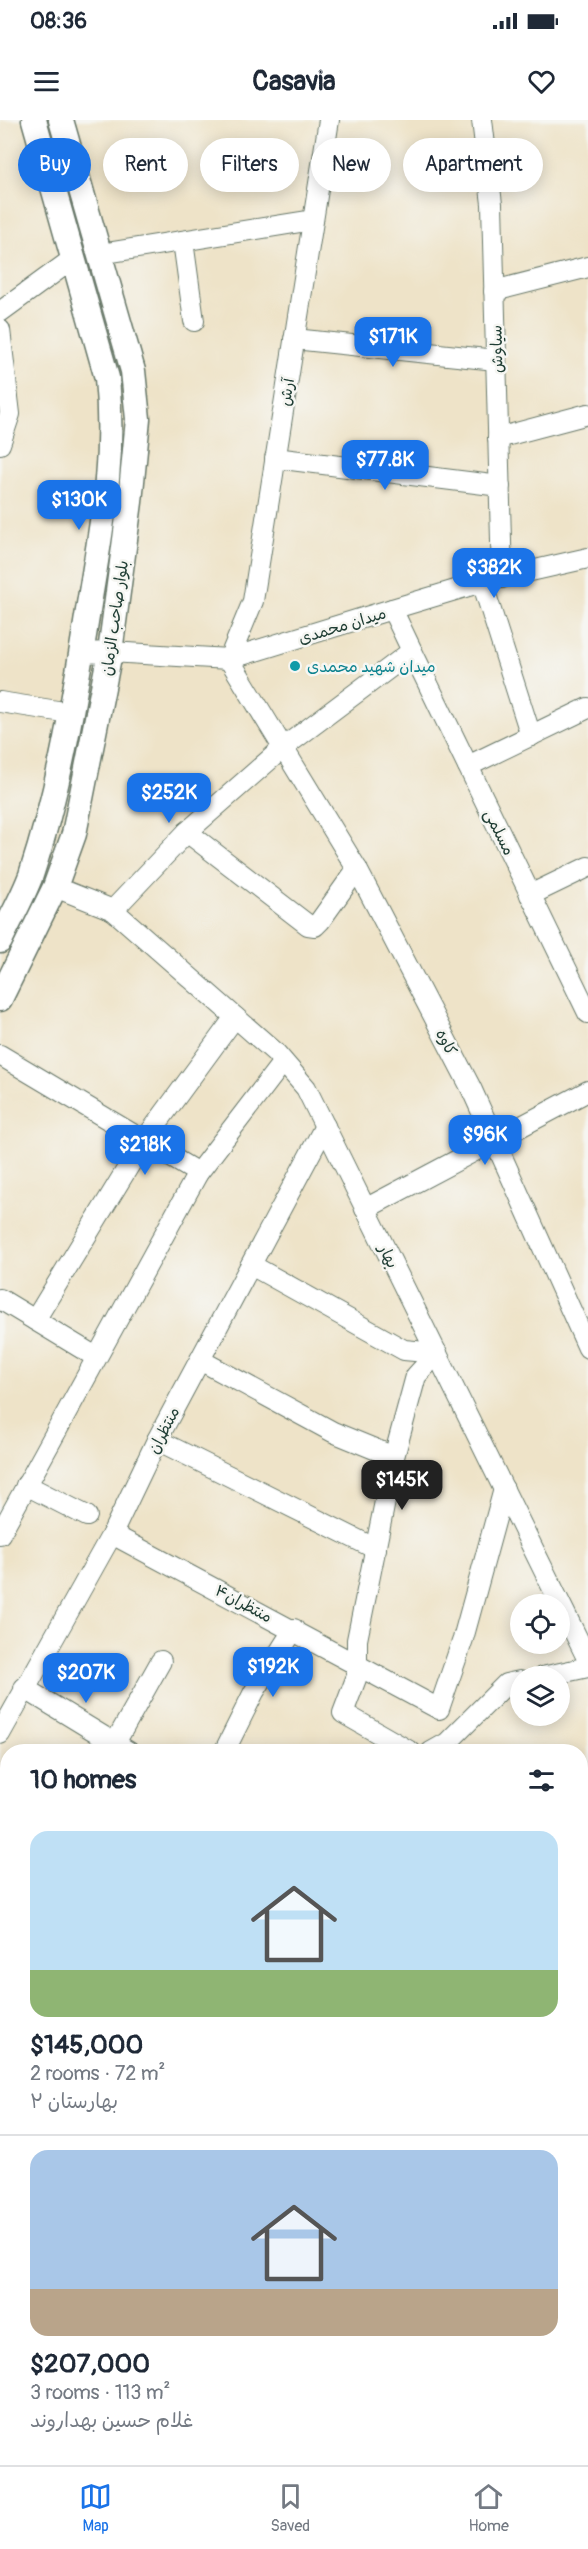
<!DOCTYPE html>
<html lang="en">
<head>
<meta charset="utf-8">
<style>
	:root { --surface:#fff; --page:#f2f2f3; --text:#1f2937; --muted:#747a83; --line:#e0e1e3; --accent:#1a73e8 }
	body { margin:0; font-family:Pangolin,"Playpen Sans Arabic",sans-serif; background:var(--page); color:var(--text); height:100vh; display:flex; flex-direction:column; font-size:22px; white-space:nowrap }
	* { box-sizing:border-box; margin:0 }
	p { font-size:20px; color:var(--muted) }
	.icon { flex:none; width:33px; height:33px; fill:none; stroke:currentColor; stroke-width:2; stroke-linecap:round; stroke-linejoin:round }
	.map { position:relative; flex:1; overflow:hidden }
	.side { position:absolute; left:0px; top:1624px; width:588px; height:722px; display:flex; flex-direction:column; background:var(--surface); border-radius:24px 24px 0 0; box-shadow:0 3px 15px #0003 }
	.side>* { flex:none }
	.guide { position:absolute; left:18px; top:18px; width:552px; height:54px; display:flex; gap:12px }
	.buttons { position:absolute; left:510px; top:1474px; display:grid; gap:12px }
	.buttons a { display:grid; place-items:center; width:60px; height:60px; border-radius:50%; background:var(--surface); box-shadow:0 3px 15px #0003; font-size:30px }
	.price { position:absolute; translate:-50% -51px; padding:0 14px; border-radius:12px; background:var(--accent); color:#fff; font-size:20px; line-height:39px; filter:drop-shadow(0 2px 3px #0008) }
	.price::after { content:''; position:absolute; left:50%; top:36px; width:18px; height:14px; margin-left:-9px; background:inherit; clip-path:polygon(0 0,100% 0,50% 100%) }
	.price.current { background:#222; color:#fff }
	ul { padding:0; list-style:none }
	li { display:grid; align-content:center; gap:12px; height:318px; padding:0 30px }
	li+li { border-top:2px solid var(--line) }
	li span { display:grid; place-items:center; height:186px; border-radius:18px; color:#555 }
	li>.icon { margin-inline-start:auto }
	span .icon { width:108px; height:108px; fill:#fffc; stroke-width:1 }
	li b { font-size:26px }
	h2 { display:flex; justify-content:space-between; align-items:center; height:72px; padding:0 30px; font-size:26px }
	.pill { padding:0 21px; border-radius:27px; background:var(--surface); box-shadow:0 3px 15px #0003; font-size:21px; line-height:54px }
	.pill.current { background:var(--accent); color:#fff }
	.status { display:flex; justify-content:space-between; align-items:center; height:42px; padding:0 30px; background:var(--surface); direction:ltr }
	.status svg { height:16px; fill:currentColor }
	header { display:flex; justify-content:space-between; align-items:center; height:78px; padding:0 30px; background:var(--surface); font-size:27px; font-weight:800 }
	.dock { display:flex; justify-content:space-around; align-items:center; height:84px; border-top:2px solid var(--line); background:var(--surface); font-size:16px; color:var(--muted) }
	.dock a { display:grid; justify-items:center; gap:3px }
	.dock .current { color:var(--accent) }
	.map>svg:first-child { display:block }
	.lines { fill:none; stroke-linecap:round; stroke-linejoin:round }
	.minor-casing { stroke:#677768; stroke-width:22 }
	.major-casing { stroke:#677768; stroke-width:27 }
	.minor { stroke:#fff; stroke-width:20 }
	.major { stroke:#fff; stroke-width:24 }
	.culture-dot { fill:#0f9aa8; stroke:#f6f6f2; stroke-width:2 }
	.labels { text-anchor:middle; stroke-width:5; stroke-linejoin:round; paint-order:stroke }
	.street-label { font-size:16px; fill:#1f3d34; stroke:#f6f6f2 }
	.culture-label { font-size:16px; fill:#0d838f; stroke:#f6f6f2; text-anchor:start }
</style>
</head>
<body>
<div class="status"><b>08:36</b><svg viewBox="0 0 49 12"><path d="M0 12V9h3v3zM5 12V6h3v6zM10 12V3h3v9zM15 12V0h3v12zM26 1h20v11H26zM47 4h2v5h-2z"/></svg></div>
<header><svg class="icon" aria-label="menu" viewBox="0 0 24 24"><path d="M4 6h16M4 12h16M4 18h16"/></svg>Casavia<svg class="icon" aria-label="heart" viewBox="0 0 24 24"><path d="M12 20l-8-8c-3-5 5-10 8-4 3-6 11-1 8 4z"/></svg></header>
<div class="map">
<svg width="588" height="2345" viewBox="0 0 588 2345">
	<rect width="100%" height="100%" fill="#f6f6f2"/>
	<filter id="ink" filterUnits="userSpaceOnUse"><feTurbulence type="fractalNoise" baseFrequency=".0167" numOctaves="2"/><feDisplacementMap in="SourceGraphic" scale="12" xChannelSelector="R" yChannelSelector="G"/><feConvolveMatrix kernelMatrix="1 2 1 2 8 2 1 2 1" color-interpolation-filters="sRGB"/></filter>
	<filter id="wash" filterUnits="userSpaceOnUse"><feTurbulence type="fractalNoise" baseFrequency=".008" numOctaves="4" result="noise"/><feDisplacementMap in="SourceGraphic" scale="24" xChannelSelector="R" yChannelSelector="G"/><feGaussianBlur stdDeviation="1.35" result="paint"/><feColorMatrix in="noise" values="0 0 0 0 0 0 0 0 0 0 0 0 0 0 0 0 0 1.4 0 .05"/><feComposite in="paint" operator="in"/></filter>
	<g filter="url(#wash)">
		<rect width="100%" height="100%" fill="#eee3c8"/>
	</g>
	<g filter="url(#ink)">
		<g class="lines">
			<defs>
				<g id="minor">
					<path d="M482,0L492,84L502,458"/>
					<path d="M183,121L194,201"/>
					<path d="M100,134L313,100"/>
					<path d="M494,171L588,147"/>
					<path d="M0,192L74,138"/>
					<path d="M0,210L10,294L0,324"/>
					<path d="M294,219L496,240"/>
					<path d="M498,318L588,294"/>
					<path d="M275,338L500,366"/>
					<path d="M482,462L531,616"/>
					<path d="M392,489L482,462L588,438"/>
					<path d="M412,531L588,893"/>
					<path d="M81,533L110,532L229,539L253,481L329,0"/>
					<path d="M0,582L70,593"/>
					<path d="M468,646L588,588"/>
					<path d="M187,712L308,805L315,806L320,801L357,749"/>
					<path d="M55,767L113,790L187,712L284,627L412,531L392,489L229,539L357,749L471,968L588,1228"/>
					<path d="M530,775L588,747"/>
					<path d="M113,790L275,932L306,968L588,1540"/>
					<path d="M0,935L198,1053"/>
					<path d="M365,1089L588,971"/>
					<path d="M251,1145L404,1230L437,1233"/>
					<path d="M0,1179L96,1237"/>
					<path d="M35,1200L144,1021L235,897"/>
					<path d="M200,1240L333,1312L394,1337"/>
					<path d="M157,1320L376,1429"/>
					<path d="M26,1365L87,1396"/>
					<path d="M0,1414L198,1053L283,942"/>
					<path d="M112,1414L439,1589L463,1519L504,1369"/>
					<path d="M542,1557L588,1547"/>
					<path d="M24,1568L129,1632"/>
					<path d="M0,1614L112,1414L157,1320L325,1006"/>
					<path d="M115,1623L161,1541"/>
					<path d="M224,1632L254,1572L294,1509"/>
					<path d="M411,1632L343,1593L357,1556V1520L394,1337L416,1256L437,1233"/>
					<path d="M431,1632L447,1623L506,1564L520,1561"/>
					<path d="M580,1687L588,1688"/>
					<path d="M0,1693L8,1698"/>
					<path d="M0,1767L8,1772"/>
					<path d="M580,1830L588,1831"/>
					<path d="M580,2048L588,2051"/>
					<path d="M0,2051L8,2047"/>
					<path d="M580,2080L588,2066"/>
					<path d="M580,2083L588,2153"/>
					<path d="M0,2109L8,2121"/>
					<path d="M0,2164L8,2162"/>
					<path d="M580,2224L588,2228"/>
					<path d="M580,2291H588"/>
					<path d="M291,2338L308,2345"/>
					<path d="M346,2345L349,2338"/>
				</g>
				<g id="major">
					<path d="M0,821C10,799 23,777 31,755C60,667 75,574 89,484C102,405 115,338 107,258L34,0"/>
					<path d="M0,879L55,767L74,714L110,532L130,382L138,299L133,251L61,0"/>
				</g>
			</defs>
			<use href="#minor" class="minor-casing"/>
			<use href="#major" class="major-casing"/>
			<use href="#minor" class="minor"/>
			<use href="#major" class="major"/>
		</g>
	</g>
	<circle class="culture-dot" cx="295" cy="546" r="6"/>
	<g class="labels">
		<g class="street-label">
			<text transform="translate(496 229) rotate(-91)" y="6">سیاوش</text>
			<text transform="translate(286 272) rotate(-81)" y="6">آرش</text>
			<text transform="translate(114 498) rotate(-82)" y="6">بلوار صاحب الزمان</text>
			<text transform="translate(342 505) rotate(-17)" y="6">میدان محمدی</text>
			<text transform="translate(500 712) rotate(64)" y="6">مسلمی</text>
			<text transform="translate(447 922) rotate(63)" y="6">کاوه</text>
			<text transform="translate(389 1136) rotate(64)" y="6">بهار</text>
			<text transform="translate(163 1310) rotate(-63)" y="6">منتظران</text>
			<text transform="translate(244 1483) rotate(28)" y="6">منتظران۴</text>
		</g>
		<g class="culture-label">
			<text x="307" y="552">میدان شهید محمدی</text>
		</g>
	</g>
</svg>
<div class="buttons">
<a><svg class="icon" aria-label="locate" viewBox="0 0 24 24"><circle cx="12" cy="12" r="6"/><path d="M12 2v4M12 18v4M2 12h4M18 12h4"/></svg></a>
<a><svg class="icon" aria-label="layers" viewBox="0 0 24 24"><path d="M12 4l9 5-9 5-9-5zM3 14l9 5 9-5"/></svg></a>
</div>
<b class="price" style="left:393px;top:248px">$171K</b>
<b class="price" style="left:385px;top:371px">$77.8K</b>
<b class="price" style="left:79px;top:411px">$130K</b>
<b class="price" style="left:494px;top:479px">$382K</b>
<b class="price" style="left:169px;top:704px">$252K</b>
<b class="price" style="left:485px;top:1046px">$96K</b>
<b class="price" style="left:145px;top:1056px">$218K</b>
<b class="price current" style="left:402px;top:1391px">$145K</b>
<b class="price" style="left:273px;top:1578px">$192K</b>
<b class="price" style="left:86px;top:1584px">$207K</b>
<div class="guide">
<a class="pill current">Buy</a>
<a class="pill">Rent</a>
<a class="pill">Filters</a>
<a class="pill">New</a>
<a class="pill">Apartment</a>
</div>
<section class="side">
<h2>10 homes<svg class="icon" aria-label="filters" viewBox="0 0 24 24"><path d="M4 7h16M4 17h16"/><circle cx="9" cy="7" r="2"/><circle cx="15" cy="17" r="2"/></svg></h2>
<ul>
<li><span style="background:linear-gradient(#bfe0f5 75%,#8fb573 0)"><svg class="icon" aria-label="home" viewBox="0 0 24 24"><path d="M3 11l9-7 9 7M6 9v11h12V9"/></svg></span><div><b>$145,000</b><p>2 rooms · 72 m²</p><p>بهارستان ۲</p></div></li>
<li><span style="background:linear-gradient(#a9c7e8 75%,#b9a48a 0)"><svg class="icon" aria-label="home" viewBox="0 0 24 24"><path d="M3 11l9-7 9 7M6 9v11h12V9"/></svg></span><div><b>$207,000</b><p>3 rooms · 113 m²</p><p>غلام حسین بهداروند</p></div></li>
</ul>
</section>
</div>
<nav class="dock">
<a class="current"><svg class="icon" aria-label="map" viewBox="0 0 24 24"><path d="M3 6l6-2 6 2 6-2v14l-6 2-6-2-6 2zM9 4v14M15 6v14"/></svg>Map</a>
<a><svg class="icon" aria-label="saved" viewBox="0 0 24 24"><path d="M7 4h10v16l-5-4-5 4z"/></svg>Saved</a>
<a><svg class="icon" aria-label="home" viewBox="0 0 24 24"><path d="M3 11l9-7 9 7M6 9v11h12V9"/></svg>Home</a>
</nav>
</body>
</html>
